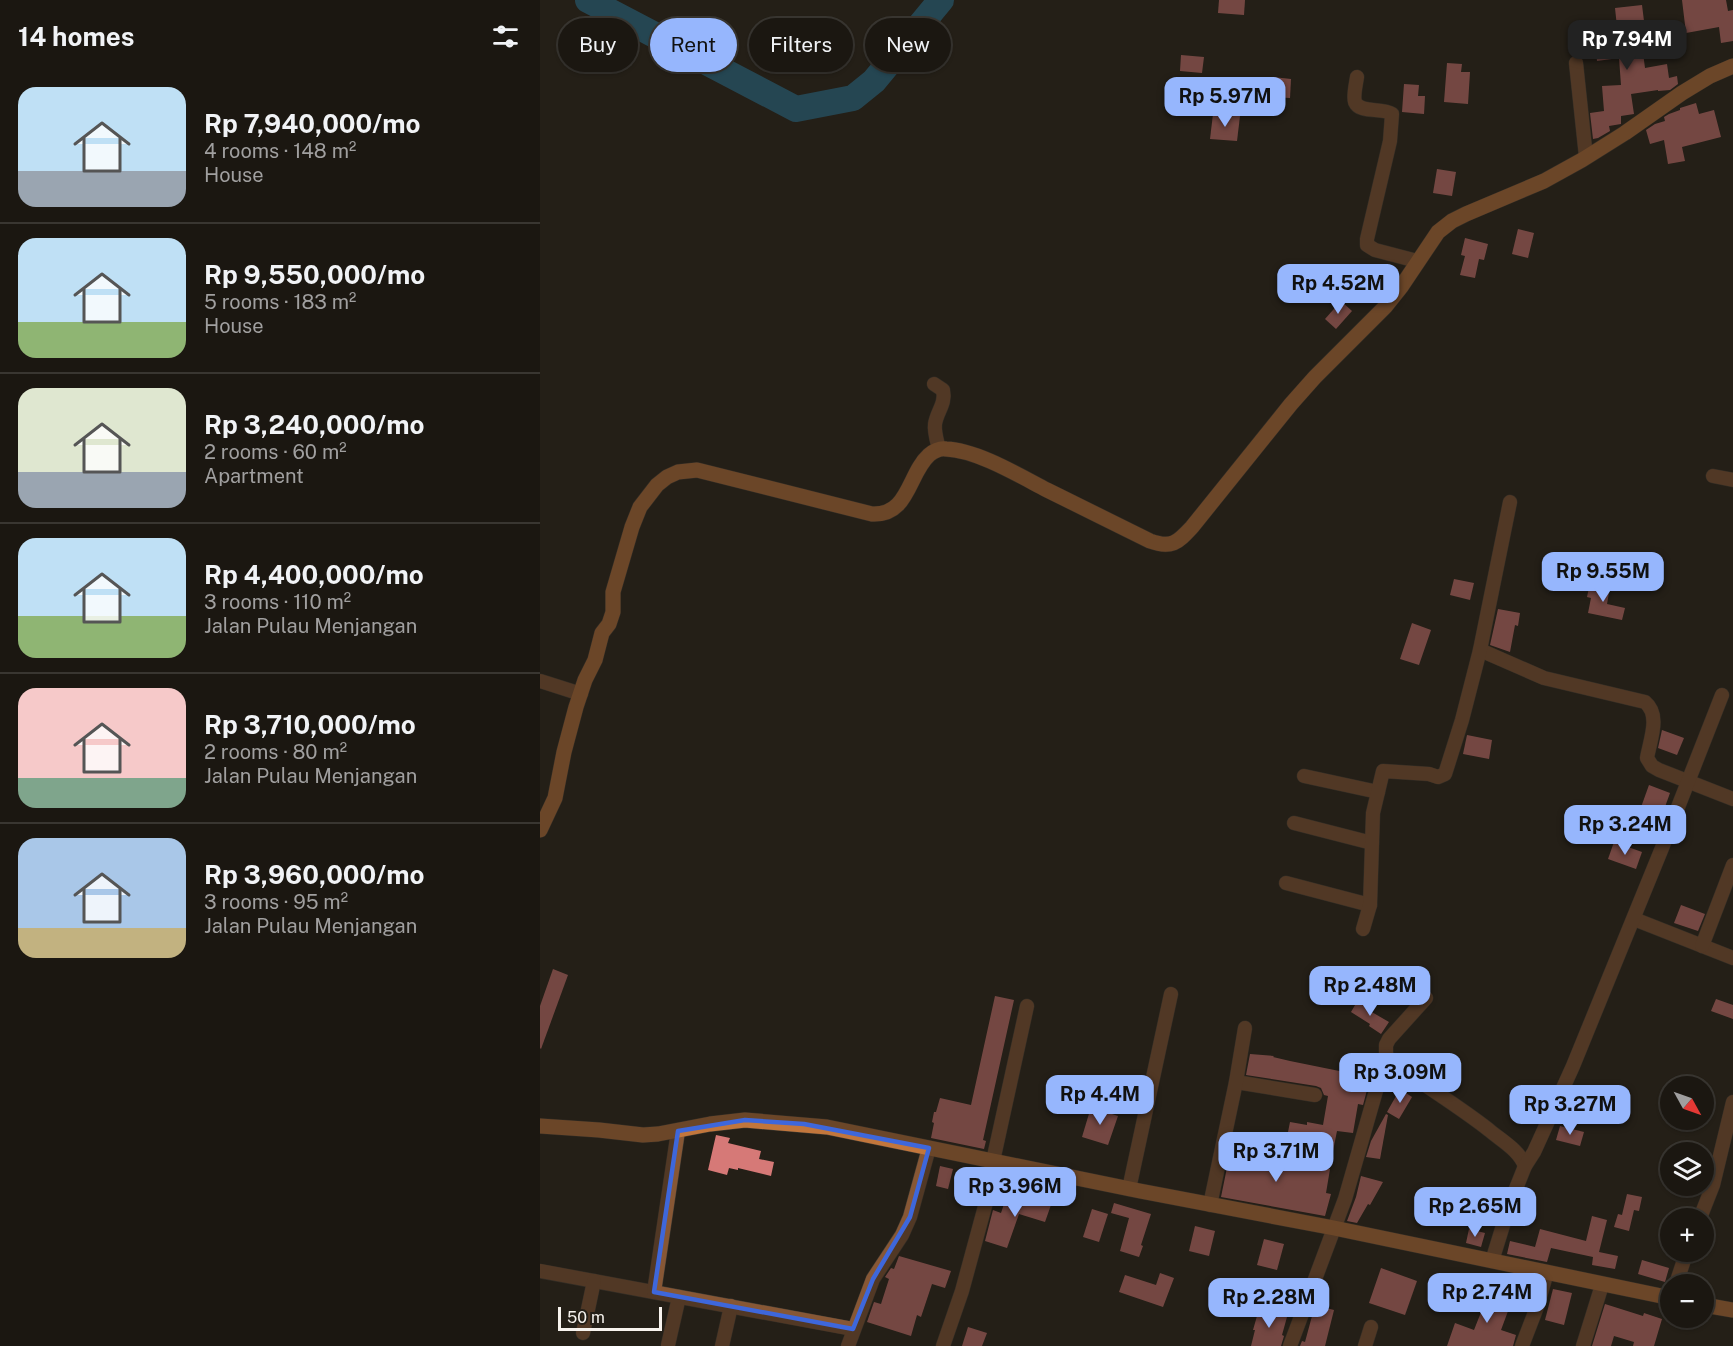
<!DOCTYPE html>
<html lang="en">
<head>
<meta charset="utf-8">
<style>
	:root { --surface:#1b1711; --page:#28241f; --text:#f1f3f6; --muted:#a09f9f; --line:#393631; --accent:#96b6fd }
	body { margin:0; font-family:"Public Sans",sans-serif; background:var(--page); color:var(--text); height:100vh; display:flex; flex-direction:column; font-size:22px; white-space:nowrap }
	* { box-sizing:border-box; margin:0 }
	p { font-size:20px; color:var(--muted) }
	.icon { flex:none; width:33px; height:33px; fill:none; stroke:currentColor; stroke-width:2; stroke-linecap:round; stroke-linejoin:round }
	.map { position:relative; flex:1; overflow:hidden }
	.side { display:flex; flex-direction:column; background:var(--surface); width:540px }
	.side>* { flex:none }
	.guide { position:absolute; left:18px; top:18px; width:570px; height:54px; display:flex; gap:12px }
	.needle { width:39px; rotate:130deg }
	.buttons { position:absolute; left:1120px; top:1076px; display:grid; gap:12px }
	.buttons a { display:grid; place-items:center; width:54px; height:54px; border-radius:50%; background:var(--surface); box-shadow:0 2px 4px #0004,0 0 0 2px var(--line); font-size:30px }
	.scale { position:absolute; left:18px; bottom:15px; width:104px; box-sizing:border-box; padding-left:6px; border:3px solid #f7f3ee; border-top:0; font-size:16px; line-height:21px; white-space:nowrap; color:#f7f3ee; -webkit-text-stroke:4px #241f17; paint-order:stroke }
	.price { position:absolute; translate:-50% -51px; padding:0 14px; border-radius:12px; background:var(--accent); color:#111; font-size:20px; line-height:39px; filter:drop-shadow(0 2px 3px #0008) }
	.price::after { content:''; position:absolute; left:50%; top:36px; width:18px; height:14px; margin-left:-9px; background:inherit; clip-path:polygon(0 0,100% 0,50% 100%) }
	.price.on { background:#222; color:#fff }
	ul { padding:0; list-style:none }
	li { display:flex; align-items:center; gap:18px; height:150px; padding:0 18px }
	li+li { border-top:2px solid var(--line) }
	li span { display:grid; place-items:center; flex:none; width:168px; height:120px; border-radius:18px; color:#555 }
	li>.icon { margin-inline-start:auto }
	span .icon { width:72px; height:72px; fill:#fffc; stroke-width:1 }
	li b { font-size:26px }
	h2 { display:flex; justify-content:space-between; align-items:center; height:72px; padding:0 18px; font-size:26px }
	.pill { padding:0 21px; border-radius:27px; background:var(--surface); box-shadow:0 2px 4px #0004,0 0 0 2px var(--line); font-size:21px; line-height:54px }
	.pill.on { background:var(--accent); color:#111 }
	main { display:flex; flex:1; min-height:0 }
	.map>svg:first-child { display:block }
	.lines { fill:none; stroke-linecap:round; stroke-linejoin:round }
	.river { stroke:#27769a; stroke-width:26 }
	.building { fill:#d67977 }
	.street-casing { stroke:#423d35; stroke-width:15 }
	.secondary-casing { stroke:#423d35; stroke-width:16 }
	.street { stroke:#875735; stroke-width:14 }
	.secondary { stroke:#c2763c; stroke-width:15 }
	.marked { fill:none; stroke:#3e67db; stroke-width:4.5; stroke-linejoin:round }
</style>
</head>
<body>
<main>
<section class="side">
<h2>14 homes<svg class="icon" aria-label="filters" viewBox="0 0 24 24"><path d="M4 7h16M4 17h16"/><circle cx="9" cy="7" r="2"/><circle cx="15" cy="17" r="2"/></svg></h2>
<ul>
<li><span style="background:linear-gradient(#bfe0f5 70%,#9aa5b1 0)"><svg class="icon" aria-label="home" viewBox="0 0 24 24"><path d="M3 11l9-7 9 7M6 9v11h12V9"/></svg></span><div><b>Rp 7,940,000/mo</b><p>4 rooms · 148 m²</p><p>House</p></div></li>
<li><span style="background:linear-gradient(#bfe0f5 70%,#8fb573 0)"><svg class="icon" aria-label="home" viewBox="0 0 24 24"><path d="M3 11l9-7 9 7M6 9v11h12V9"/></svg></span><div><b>Rp 9,550,000/mo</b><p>5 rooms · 183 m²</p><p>House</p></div></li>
<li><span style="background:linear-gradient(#dfe7d0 70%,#9aa5b1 0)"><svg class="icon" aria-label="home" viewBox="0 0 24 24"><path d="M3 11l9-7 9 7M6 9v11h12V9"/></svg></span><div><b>Rp 3,240,000/mo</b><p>2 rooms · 60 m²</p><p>Apartment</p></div></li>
<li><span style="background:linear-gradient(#bfe0f5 65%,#8fb573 0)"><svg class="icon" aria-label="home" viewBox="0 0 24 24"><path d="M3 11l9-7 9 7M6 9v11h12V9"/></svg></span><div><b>Rp 4,400,000/mo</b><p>3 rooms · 110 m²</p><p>Jalan Pulau Menjangan</p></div></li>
<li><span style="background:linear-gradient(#f6c9c9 75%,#7fa58c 0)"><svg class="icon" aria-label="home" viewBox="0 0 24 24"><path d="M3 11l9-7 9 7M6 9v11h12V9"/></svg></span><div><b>Rp 3,710,000/mo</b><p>2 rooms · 80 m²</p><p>Jalan Pulau Menjangan</p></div></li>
<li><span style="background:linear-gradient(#a9c7e8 75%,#c2b280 0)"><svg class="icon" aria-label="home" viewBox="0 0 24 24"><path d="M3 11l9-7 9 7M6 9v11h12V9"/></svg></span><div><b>Rp 3,960,000/mo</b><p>3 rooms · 95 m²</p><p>Jalan Pulau Menjangan</p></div></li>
</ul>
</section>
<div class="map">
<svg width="1193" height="1346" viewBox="0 0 1193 1346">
	<rect width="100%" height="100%" fill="#241f17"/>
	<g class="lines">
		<path class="river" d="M48,0L256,109L313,98L334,81L401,0"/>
	</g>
	<g class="building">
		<path d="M679,0H705L704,15L678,13Z"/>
		<path d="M1142,0H1186L1188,11L1193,10V41L1181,43L1179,27L1146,33Z"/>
		<path d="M1102,5L1105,29L1100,30L1105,68L1127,64L1129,78L1137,76L1138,84L1130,90L1118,91V90L1091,94L1094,114L1081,116V124L1069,126L1070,131L1058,138L1053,139L1050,113L1064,111L1062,86L1081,85L1079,58L1057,61L1055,39L1078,36L1075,8Z"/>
		<path d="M641,55L664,57L662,73L640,71Z"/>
		<path d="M907,63L922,64L921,72H930L928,104L904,102Z"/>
		<path d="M733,77L751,79L750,98L731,97Z"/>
		<path d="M864,84L879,85L878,96H885L884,114L862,112Z"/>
		<path d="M1156,103L1159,114L1174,110L1181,137L1142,147L1145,161L1128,164L1124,140L1110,144L1106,130L1115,124L1125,121L1124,117L1129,114L1140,110V108Z"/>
		<path d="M673,114L700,116L697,141L670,139Z"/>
		<path d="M897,169L916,172L912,196L893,193Z"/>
		<path d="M978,229L994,233L988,258L972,254Z"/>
		<path d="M925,238L948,244L944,260L939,259L935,278L920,275L925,256L921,255Z"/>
		<path d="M785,273L807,282L800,298L778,289Z"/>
		<path d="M801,301L812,311L796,329L785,319Z"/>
		<path d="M914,579L934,583L930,600L910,595Z"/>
		<path d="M1050,583L1070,587L1067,604L1085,608L1082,620L1048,613L1051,598L1047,597Z"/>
		<path d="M958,609L980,613L978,626L975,625L970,652L950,645Z"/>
		<path d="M872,623L891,630L879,665L860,659Z"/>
		<path d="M1122,730L1144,738L1137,755L1118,748Z"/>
		<path d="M927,735L952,740L949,759L923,754Z"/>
		<path d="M1109,785L1130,793L1121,818L1100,810Z"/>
		<path d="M1074,842L1102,852L1096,869L1068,859Z"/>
		<path d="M1141,905L1165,914L1158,931L1134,923Z"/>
		<path d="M13,969L28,975L1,1049L0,1048V1006Z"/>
		<path d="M455,996L474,1000L443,1140L446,1141L444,1149L391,1138L394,1123L392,1122L394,1112H396L400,1098L431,1105Z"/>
		<path d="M1176,999L1193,1005V1019L1171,1011Z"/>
		<path d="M818,1000L832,1008L830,1011L849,1022L841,1034L829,1026L830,1024L811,1012Z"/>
		<path d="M710,1054L734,1056L733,1057L750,1061L814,1074L811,1088L827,1090L823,1105L818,1104L813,1133L797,1131L793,1151L780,1149L781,1143L747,1137L750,1122L767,1125V1122L783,1125L788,1096L784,1095L781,1088L776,1086L706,1075Z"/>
		<path d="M860,1089L872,1097L859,1119L847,1112Z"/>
		<path d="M551,1107L578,1116L568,1145L542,1137Z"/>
		<path d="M846,1114L848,1115L840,1159L826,1157L831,1141Z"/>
		<path d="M1020,1126L1044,1132L1040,1146L1016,1140Z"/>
		<path d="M176,1135L190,1138L188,1143L221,1151L219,1159L234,1162L231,1176L198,1168V1170L189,1168L187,1175L168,1170Z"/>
		<path d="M691,1148L777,1169L778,1166L790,1169L786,1193L791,1194L785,1216L681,1197Z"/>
		<path d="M400,1166L413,1169L408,1189L396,1186Z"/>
		<path d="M821,1176L843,1182L830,1205L828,1204L817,1223L807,1221L816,1197Z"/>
		<path d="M485,1193L512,1202L505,1222L479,1214L467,1248L445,1241L453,1210L461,1213L465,1201L481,1206Z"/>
		<path d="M1087,1194L1102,1197L1099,1211L1094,1210L1089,1231L1074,1227L1078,1214L1082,1215Z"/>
		<path d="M574,1203L611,1214L601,1245L603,1246L599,1257L580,1251L589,1218L571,1213Z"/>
		<path d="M552,1209L568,1214L559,1242L543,1237Z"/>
		<path d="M1052,1216L1067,1220L1059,1252L1078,1256L1075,1269L1052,1265L1053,1257L1011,1248L1007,1262L967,1254L970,1241L995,1247L1000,1229L1046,1241Z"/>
		<path d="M655,1226L675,1231L669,1256L649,1251Z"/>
		<path d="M929,1229L945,1233L941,1247L926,1243Z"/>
		<path d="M724,1239L744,1244L737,1270L717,1265Z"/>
		<path d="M359,1256L411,1271L405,1288L392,1284L381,1317L377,1315L371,1336L327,1322L334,1302L341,1304L349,1279L345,1277L351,1268L354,1269Z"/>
		<path d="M1102,1260L1129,1268L1125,1282L1098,1274Z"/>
		<path d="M841,1268L877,1281L865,1315L829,1303Z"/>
		<path d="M620,1273L634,1278L623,1307L579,1292L585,1275L616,1285Z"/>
		<path d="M951,1287L974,1295L961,1330L976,1335L973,1346H907L915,1323L934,1330Z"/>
		<path d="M1013,1289L1032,1293L1024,1325L1005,1320Z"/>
		<path d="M1065,1304L1103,1316L1104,1313L1122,1319L1114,1346H1093L1094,1342L1074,1336L1071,1346H1052Z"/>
		<path d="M775,1305L794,1310L785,1346H760L762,1341L765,1342Z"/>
		<path d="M719,1309L747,1317L742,1335L744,1336L741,1346H711L715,1330H713Z"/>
		<path d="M428,1327L447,1333L442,1346H422Z"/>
	</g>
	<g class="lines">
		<defs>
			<g id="street">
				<path d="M1036,63L1046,157"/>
				<path d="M817,77C816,84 813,96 815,102C820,114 842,107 852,114L850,141L827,239V245L835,250L877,261"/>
				<path d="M394,384L403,390C406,404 397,411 395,424C394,432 397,441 399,449"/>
				<path d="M1173,476L1193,480"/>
				<path d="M940,650L1004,678L1105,702C1121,715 1110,740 1107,758L1112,766L1119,770L1193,799"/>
				<path d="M0,681L41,694"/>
				<path d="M764,776L838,792"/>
				<path d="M754,823L832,843"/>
				<path d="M746,883L830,905"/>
				<path d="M1094,919L1193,958"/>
				<path d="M823,929L830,905L833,813L843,771L889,774L898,777L905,774L922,720L940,650L970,502"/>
				<path d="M1162,946L1193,865"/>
				<path d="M886,998L849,1039L846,1045V1056C879,1083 916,1104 949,1130C962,1141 979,1150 985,1166"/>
				<path d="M696,1082L775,1095"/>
				<path d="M453,1161L487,1006"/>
				<path d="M589,1189L631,994"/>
				<path d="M670,1205L696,1082L705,1028"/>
				<path d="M1160,1218L1173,1185L1193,1102"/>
				<path d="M952,1261L969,1206L985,1166L994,1152L1033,1066L1122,848L1182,695"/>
				<path d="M0,1271L313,1329"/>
				<path d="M1136,1284L1147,1251"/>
				<path d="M114,1292L138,1131"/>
				<path d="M43,1333L54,1281"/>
				<path d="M128,1345L139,1297"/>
				<path d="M182,1346L191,1306"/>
				<path d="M308,1346L333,1279L362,1235L370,1217L389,1148"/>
				<path d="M403,1346L422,1291L457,1162"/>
				<path d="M750,1346L805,1199L846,1056"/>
				<path d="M825,1346L831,1327"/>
				<path d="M982,1346L997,1307L1007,1272"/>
				<path d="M1043,1346L1062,1285"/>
			</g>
			<g id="secondary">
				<path d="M0,830L15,798L24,752L36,707L45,680L55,660L62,633L69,624L73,612V592L92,527L100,507L117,485L127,477L138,472L157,470L332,514C369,516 368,474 389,455C394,451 399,448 406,449C437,450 480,476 507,490C541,507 576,524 610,541C632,549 638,542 652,527L751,404L775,377L845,307L861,287L898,232L912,221L926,214L1004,181L1042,160L1085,133L1142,93L1170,76L1193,66"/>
				<path d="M0,1126L59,1130L103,1135L118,1134L170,1124L205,1120L287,1127L600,1191L794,1228L1131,1298"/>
				<path d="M1164,1305L1193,1310"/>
			</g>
		</defs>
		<use href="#street" class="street-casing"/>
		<use href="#secondary" class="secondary-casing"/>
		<use href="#street" class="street"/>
		<use href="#secondary" class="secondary"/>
	</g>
	<path d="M0 0H1193V1346H0ZM205,1120L264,1124L389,1148L370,1217L333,1279L313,1329L114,1292L138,1131Z" fill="#241f17" fill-opacity=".55" fill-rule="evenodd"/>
	<path class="marked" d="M205,1120L264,1124L389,1148L370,1217L333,1279L313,1329L114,1292L138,1131Z"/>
</svg>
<div class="buttons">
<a><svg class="needle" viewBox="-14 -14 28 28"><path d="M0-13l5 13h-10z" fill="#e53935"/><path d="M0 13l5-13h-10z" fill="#a09f9f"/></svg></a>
<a><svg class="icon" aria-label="layers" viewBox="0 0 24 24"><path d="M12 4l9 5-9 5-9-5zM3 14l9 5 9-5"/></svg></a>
<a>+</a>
<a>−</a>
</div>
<div class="scale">50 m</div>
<b class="price on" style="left:1087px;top:71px">Rp 7.94M</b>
<b class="price" style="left:685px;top:128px">Rp 5.97M</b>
<b class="price" style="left:798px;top:315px">Rp 4.52M</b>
<b class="price" style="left:1063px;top:603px">Rp 9.55M</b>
<b class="price" style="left:1085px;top:856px">Rp 3.24M</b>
<b class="price" style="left:830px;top:1017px">Rp 2.48M</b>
<b class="price" style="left:860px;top:1104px">Rp 3.09M</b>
<b class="price" style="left:560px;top:1126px">Rp 4.4M</b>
<b class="price" style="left:1030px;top:1136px">Rp 3.27M</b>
<b class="price" style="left:736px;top:1183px">Rp 3.71M</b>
<b class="price" style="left:475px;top:1218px">Rp 3.96M</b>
<b class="price" style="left:935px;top:1238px">Rp 2.65M</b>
<b class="price" style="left:947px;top:1324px">Rp 2.74M</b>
<b class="price" style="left:729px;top:1329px">Rp 2.28M</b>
<div class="guide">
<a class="pill">Buy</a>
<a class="pill on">Rent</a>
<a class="pill">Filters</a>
<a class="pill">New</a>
</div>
</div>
</main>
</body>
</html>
